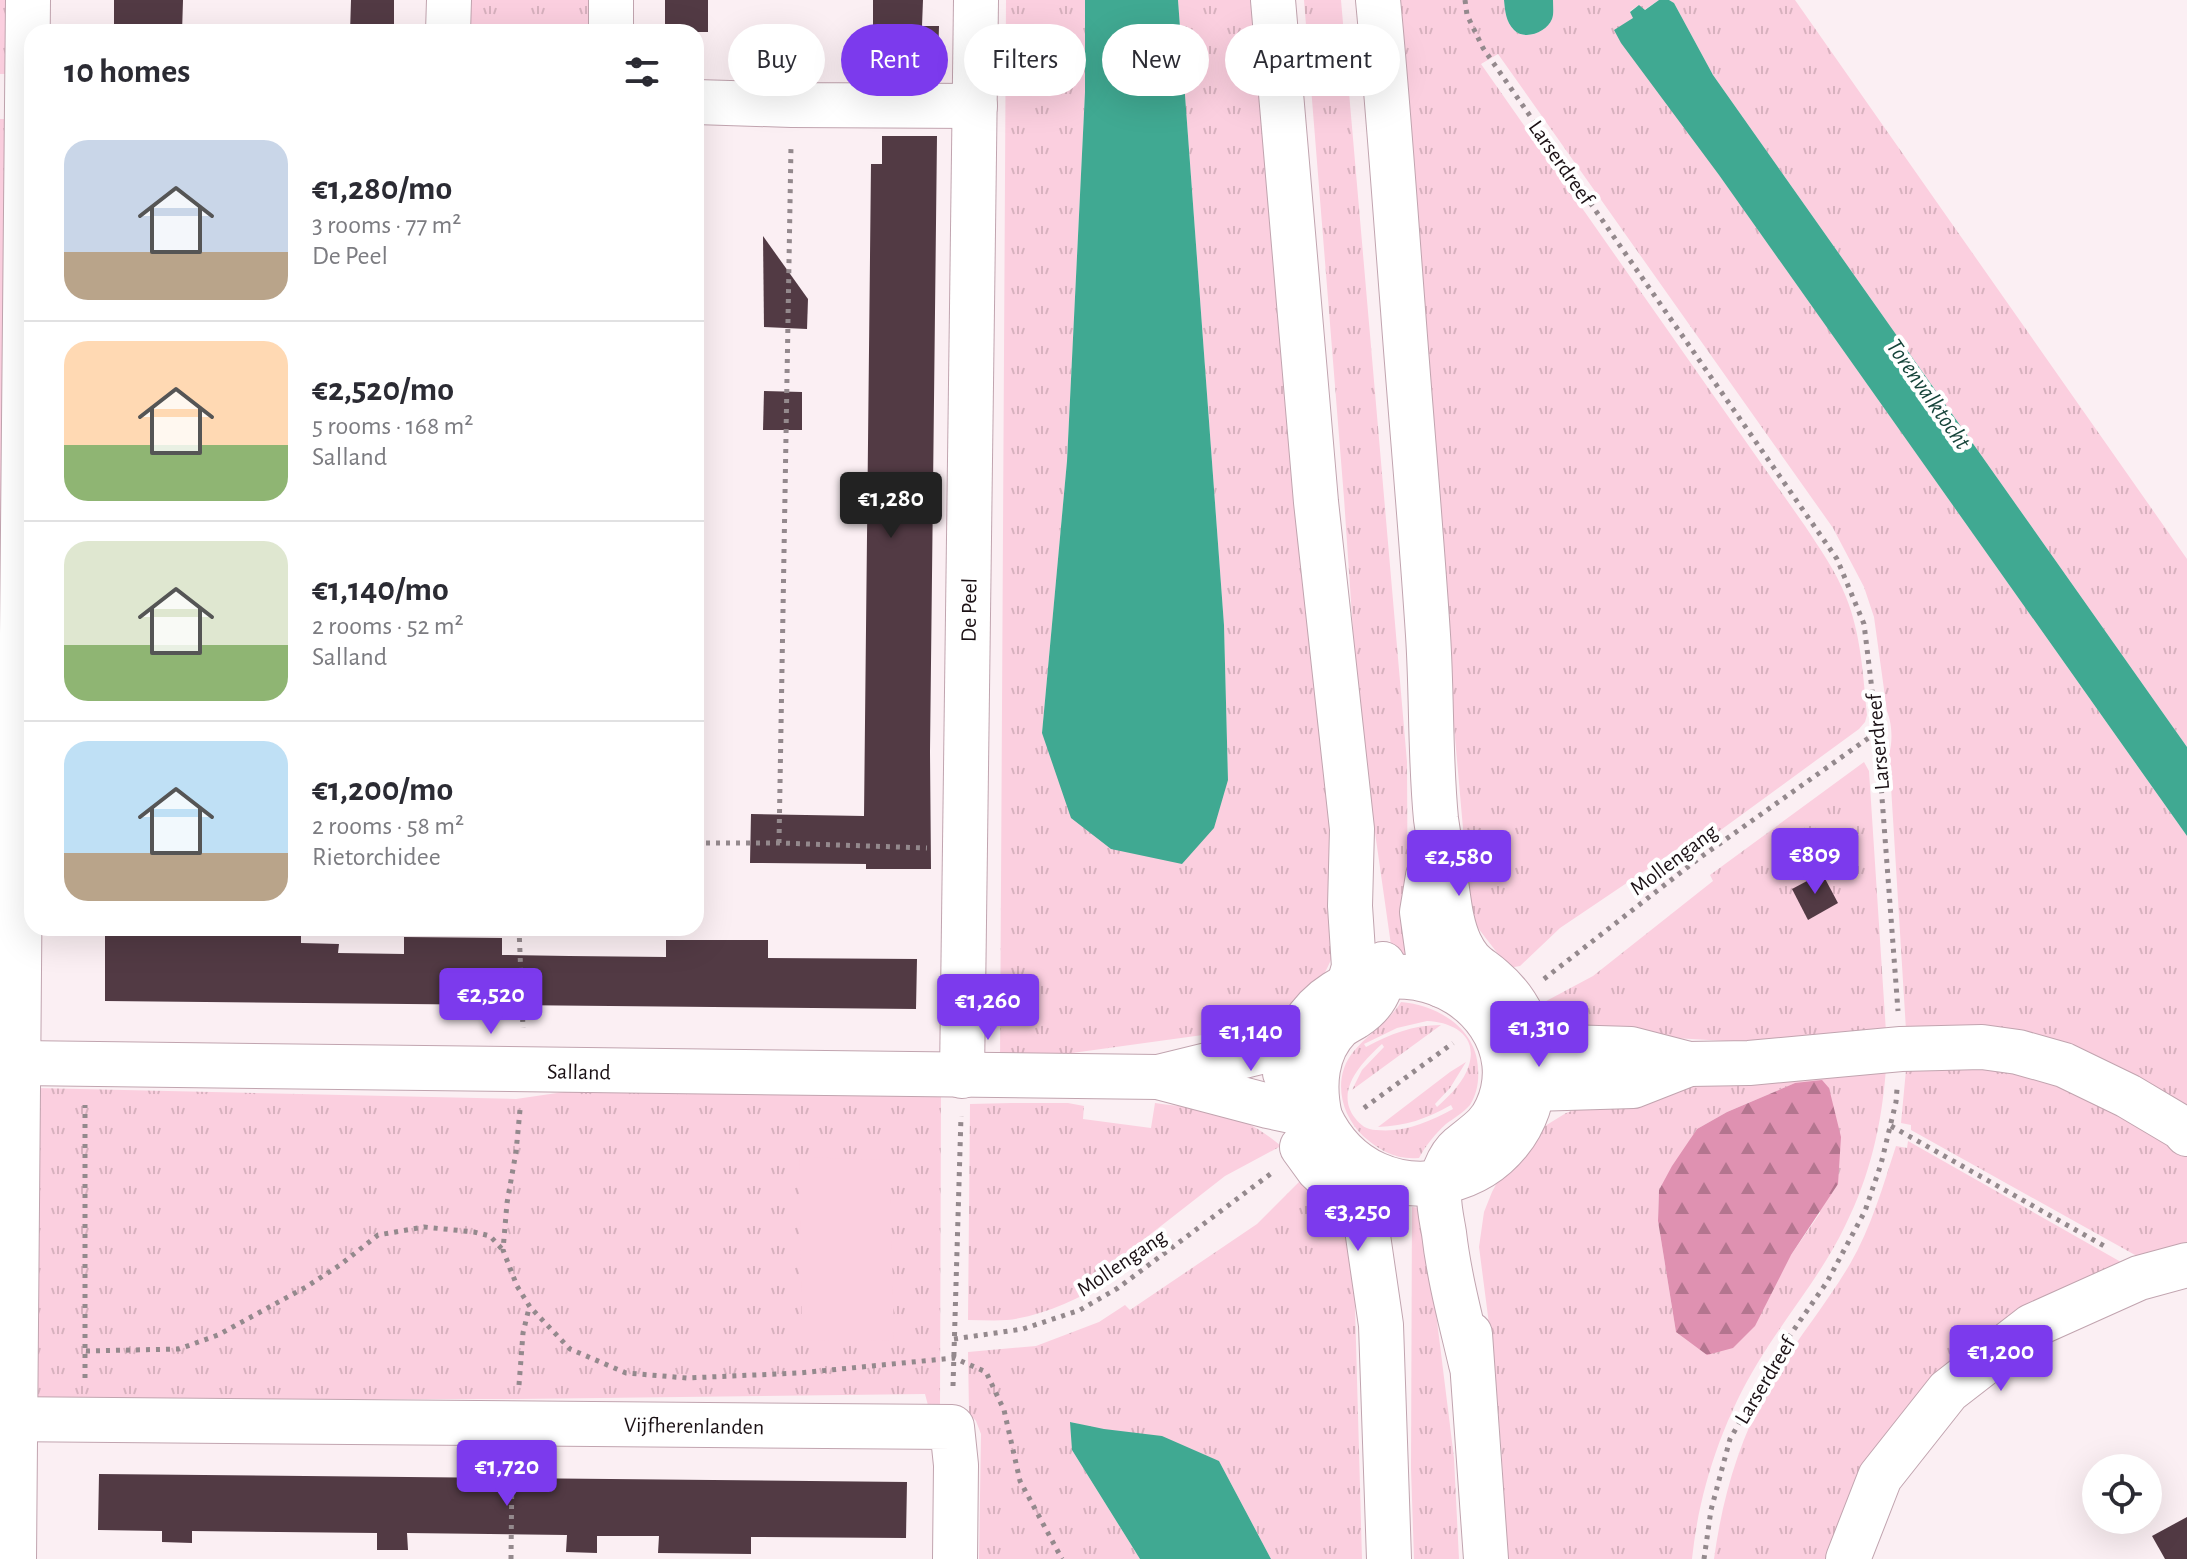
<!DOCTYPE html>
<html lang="en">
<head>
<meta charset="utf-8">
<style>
	:root { --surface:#fff; --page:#f2f2f3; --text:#2b2b33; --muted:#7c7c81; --line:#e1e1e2; --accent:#7c3aed }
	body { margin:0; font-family:"Alegreya Sans",sans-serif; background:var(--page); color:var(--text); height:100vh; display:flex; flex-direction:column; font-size:30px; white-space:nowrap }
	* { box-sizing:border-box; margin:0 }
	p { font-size:26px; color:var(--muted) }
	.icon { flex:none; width:44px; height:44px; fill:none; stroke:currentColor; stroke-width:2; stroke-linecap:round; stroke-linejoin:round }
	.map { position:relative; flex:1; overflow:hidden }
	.details { position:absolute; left:24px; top:24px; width:680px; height:912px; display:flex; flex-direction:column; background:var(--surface); border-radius:24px; box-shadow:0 8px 32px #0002 }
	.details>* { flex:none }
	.hud { position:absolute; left:728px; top:24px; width:760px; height:72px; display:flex; gap:16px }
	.controls { position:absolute; left:2082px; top:1454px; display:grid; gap:16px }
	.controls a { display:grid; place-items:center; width:80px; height:80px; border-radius:50%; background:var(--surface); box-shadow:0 8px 32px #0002; font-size:40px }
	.price { position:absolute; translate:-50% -68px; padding:0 18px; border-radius:8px; background:var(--accent); color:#fff; font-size:26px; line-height:52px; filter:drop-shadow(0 2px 4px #0008) }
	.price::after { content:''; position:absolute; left:50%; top:48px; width:24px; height:18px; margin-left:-12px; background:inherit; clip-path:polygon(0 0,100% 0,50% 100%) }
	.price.on { background:#222; color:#fff }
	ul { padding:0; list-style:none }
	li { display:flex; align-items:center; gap:24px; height:200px; padding:0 40px }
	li+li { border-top:2px solid var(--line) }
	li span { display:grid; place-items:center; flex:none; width:224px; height:160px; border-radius:24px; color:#555 }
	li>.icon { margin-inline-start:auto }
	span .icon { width:96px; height:96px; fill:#fffc; stroke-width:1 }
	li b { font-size:34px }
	h2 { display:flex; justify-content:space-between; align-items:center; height:96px; padding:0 40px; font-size:34px }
	.pill { padding:0 28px; border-radius:36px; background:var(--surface); box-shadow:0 8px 32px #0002; font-size:28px; line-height:72px }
	.pill.on { background:var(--accent); color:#fff }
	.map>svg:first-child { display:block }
	.grass { fill:url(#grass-tufts); fill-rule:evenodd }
	.forest { fill:url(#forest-firs) }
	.green { fill:#fbcfdf }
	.water { fill:#40a992 }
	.building { fill:#523a44 }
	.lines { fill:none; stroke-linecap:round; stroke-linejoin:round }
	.street-casing { stroke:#c1a4af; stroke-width:46 }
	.secondary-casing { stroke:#c1a4af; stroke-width:46 }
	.path { stroke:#94898d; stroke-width:5; stroke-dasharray:4 6; stroke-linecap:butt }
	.street { stroke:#fff; stroke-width:44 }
	.secondary { stroke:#fff; stroke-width:44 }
	.labels { text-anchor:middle; stroke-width:8; stroke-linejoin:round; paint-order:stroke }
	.street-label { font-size:22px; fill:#1b1115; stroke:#fff }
	.water-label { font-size:24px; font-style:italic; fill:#16443a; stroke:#fff }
</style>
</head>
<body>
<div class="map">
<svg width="2187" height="1559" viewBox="0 0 2187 1559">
	<defs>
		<pattern id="grass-tufts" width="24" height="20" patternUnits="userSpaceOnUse" patternTransform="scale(2)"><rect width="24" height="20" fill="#fbcfdf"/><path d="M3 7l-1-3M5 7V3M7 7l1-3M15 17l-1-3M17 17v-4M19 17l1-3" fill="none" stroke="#d7b1be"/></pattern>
		<pattern id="forest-firs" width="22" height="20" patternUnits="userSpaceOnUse" patternTransform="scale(2)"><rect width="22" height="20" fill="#df91b1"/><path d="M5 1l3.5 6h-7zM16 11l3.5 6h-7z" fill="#b4758f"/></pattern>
	</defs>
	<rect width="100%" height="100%" fill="#fbeff3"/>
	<g class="grass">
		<path d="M0,0H8L7,74H0Z"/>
		<path d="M470,0H595L594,32H470Z"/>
		<path d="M1006,0H1085V92L1067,461L1042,733L1228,780L1224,625L1178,0H1260L1339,919C1337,932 1337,946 1332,957C1320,989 1296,1009 1268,1026L1000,1063Z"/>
		<path d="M1304,0H1341L1407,762L1408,956L1393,959L1359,720L1344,498Z"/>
		<path d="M1398,0H1504C1505,11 1506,22 1514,30C1525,41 1547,32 1552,19C1554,14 1553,6 1553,0H1659L1644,10L1639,5L1630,11L1681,121L2187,836V1108L1906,1030L1889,754C1893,742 1892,723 1887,711L1874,617L1864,587L1833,528L1498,54L1481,64L1805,526C1820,549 1836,571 1846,597C1861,634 1863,675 1867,715L1865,722L1859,729L1692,851L1686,843L1560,928L1520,966L1509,968L1471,919L1438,545Z"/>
		<path d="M1669,0H1795L2187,559V747L1713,75L1674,3Z"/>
		<path d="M0,119H7L0,709Z"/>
		<path d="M1864,762L1869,771L1886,1032L1744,1042L1586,1033L1556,1022L1535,1007L1593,976L1713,881L1710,875Z"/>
		<path d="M1401,1002C1438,1005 1477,1029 1478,1069C1479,1081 1477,1094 1470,1105C1463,1113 1454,1118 1446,1124C1435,1134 1426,1145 1419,1158C1396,1160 1380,1151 1363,1136C1340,1114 1332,1077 1354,1051C1369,1033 1388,1023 1401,1002ZM1427,1021C1452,1022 1478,1035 1469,1065C1464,1082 1450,1095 1437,1107L1435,1104L1450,1088L1466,1062L1450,1072L1378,1127C1406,1126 1426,1119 1451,1105L1453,1109C1429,1122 1404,1133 1376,1130C1367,1130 1360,1125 1355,1118C1334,1091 1362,1062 1382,1044L1384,1047L1362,1070L1352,1090L1441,1025C1412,1025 1391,1034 1366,1047L1364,1044L1397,1028Z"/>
		<path d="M1948,1064L2057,1080L2187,1155V1248L2144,1260L1911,1130V1125L1901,1123L1906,1070Z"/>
		<path d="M1886,1068C1882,1124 1870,1176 1845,1226C1821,1276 1785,1317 1757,1364C1722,1422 1699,1491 1692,1559H1506L1502,1461L1495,1370L1479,1247L1484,1212L1492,1192L1504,1169L1545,1126L1566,1113L1596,1102L1644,1098L1752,1074ZM1795,1083L1820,1213L1791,1255L1676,1332L1658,1221L1659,1190L1697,1129L1727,1112Z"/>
		<path d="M598,1087L941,1091L940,1408L929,1409L925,1394L518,1399H33L36,1088L516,1099Z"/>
		<path d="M1011,1103H1068L1084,1106L1083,1119L1151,1128L1155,1103C1207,1110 1239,1110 1281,1146L1225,1176L1102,1272L1109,1281C1078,1299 1043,1316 1007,1320C994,1321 981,1320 968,1320L970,1104Z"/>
		<path d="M1908,1141L2128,1266L2029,1310L1828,1559H1714C1722,1500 1738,1444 1766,1392C1790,1347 1824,1308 1850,1264C1871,1228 1883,1186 1896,1146L1907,1148Z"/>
		<path d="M1307,1177L1329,1202L1350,1237L1354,1270L1362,1559H1271L1219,1461L1071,1422L1072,1450L1140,1559H979L981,1434L976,1421L969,1413L968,1352L1036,1346L1099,1322L1125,1305L1130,1310L1257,1224L1299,1182Z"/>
		<path d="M1412,1207L1423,1208L1454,1458L1459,1559H1414L1411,1469Z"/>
	</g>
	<path class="forest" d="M1822,1080L1829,1088L1841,1137L1838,1184L1791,1255L1755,1326L1733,1348L1707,1355L1676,1332L1658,1221L1659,1190L1672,1166L1697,1129L1727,1112L1795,1083Z"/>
	<path class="green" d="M799,1157L890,1160L894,1341L802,1340Z"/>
	<g class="water">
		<path d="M1085,0H1178L1224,625L1228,780L1214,828L1182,864L1111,849L1071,818L1042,733L1067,461L1085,92Z"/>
		<path d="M1504,0H1553C1553,6 1554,14 1552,19C1547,32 1525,41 1514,30C1506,22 1505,11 1504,0Z"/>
		<path d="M1659,0H1669L1674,3L1713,75L2187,747V836L1719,175L1621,43L1614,30L1633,18L1630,12L1639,5L1645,10Z"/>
		<path d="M1070,1422L1104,1429L1162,1436L1219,1461L1271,1559H1140L1072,1450Z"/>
	</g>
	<g class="building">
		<path d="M114,0H183L182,32H114Z"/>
		<path d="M351,0H394V32H350Z"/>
		<rect x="665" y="0" width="43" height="32"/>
		<path d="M873,0H923L922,26H939L938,62L883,61V34H873Z"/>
		<path d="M882,136H937L930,752L931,869H866V864L750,863L751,814L864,816L871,164H882Z"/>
		<path d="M763,236L808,299L807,329L764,327Z"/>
		<path d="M764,391L802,392V430H763Z"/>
		<path d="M1822,873L1838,903L1808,920L1792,889Z"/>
		<path d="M236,928H269V936H301V943L339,944L338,953L404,954V937L502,938V955L569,956L666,957V940H768V958L917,959L916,1009L105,1001V934L236,935Z"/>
		<path d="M99,1474L907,1482L906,1538L751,1537V1554L658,1553L659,1536H597V1553L566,1552L567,1535L407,1533L408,1550H377V1533L192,1531V1543L162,1542V1531L98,1530Z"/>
		<path d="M2187,1517V1559H2165L2152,1536Z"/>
	</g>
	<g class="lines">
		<defs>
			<g id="street">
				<path d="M448,32L449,0"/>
				<path d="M611,32V0"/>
				<path d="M696,102L792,105L975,106"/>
				<path d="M1533,1046L1631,1049L1689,1064L1749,1063L1901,1049L1982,1047L2018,1052L2064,1065L2128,1096L2182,1128L2187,1134"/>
				<path d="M962,1076L976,0"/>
				<path d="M1533,1089L1633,1086L1689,1064"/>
				<path d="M0,1419L952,1427L956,1465L955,1559"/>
				<path d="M1848,1559L1880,1477L1948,1391L2032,1326L2139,1278L2187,1265"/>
			</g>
			<g id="secondary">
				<path d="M1273,0L1316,502L1352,829L1350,906L1354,967L1349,984"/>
				<path d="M1428,876L1422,912L1428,955L1441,985"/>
				<path d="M19,1063L1158,1077L1293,1044"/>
				<path d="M1285,1073C1289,1042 1308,1010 1335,993C1360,977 1388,974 1417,978C1477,988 1524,1048 1497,1108C1489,1127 1475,1134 1460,1147C1448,1157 1439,1181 1439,1196C1439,1208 1442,1221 1444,1233C1449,1277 1461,1321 1471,1364"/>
				<path d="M1158,1077L1268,1106L1320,1117C1373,1230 1536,1190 1534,1066C1534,1033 1519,1001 1493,979C1478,966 1470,965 1460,944C1451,925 1449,902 1446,882C1443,861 1439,840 1436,819C1430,758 1432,696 1428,635C1421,527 1411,419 1403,310C1395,207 1388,103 1378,0"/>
				<path d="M1320,1117C1313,1086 1315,1051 1339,1027C1344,1023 1350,1020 1355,1017C1375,1004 1384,988 1383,964"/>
				<path d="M1302,1147L1318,1169L1357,1206L1367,1229L1381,1325L1389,1559"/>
				<path d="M1470,1334L1486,1559"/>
				<path d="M14,1559C19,1039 22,520 28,0"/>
			</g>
		</defs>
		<use href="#street" class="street-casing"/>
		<use href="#secondary" class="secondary-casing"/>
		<g class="path">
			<path d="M1465,0L1467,15L1483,48L1837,559L1864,624L1877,731L1898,1011"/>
			<path d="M696,843H779L927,848"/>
			<path d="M779,843L791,146"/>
			<path d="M519,928L523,1028"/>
			<path d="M1544,979L1698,859L1877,732"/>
			<path d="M1364,1108L1453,1043"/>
			<path d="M520,1110L516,1152L507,1203L503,1250L517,1286L530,1307L570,1349L626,1373L687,1378L799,1373L954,1358L986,1372L1004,1410L1020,1481L1062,1559"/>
			<path d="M1891,1126L2106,1247"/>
			<path d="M954,1339L1023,1329L1080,1310L1118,1288L1273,1172"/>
			<path d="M86,1351L179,1349L218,1335L306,1287L340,1265L378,1235L424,1227L474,1232L490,1236L502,1249"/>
			<path d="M85,1378V1105"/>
			<path d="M519,1385L523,1333L529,1308"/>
			<path d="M953,1386L961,1116"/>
			<path d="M511,1559L512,1463"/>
			<path d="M1704,1559L1711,1510L1730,1439L1786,1341L1827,1282L1865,1211L1881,1164L1896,1102L1897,1089"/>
		</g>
		<use href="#street" class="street"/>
		<use href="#secondary" class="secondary"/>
	</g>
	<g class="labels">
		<g class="street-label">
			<text transform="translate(1562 162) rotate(55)" y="8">Larserdreef</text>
			<text transform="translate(968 610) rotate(-89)" y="8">De Peel</text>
			<text transform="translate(1877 742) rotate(-95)" y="8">Larserdreef</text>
			<text transform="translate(1673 859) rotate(-37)" y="8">Mollengang</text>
			<text transform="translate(579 1071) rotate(1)" y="8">Salland</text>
			<text transform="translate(1121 1262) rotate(-34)" y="8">Mollengang</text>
			<text transform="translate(1764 1380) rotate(-59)" y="8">Larserdreef</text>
			<text transform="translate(694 1425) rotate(1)" y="8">Vijfherenlanden</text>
		</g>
		<g class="water-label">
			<text transform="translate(1929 394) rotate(55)" y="8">Torenvalktocht</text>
		</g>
	</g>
</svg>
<div class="controls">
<a><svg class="icon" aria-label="locate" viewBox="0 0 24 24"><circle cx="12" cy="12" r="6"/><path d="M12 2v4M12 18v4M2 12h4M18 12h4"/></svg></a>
</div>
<b class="price on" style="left:891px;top:540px">€1,280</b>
<b class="price" style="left:1815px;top:896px">€809</b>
<b class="price" style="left:1459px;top:898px">€2,580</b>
<b class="price" style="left:491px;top:1036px">€2,520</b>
<b class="price" style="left:988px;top:1042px">€1,260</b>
<b class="price" style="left:1539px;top:1069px">€1,310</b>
<b class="price" style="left:1251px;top:1073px">€1,140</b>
<b class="price" style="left:1358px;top:1253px">€3,250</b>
<b class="price" style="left:2001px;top:1393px">€1,200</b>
<b class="price" style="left:507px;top:1508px">€1,720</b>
<div class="hud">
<a class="pill">Buy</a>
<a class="pill on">Rent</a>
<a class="pill">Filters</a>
<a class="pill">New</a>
<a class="pill">Apartment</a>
</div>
<section class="details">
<h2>10 homes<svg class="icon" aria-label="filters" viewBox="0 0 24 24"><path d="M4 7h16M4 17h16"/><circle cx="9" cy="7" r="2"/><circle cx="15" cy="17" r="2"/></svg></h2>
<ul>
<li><span style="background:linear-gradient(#c9d6e8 70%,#b9a48a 0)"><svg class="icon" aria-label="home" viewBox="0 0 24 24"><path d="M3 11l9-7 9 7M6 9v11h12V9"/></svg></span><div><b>€1,280/mo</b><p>3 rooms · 77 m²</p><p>De Peel</p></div></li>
<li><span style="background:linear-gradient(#ffd9b3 65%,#8fb573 0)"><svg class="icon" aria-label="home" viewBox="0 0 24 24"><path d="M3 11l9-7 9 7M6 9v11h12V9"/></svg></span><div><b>€2,520/mo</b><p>5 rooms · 168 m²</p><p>Salland</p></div></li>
<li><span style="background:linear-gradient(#dfe7d0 65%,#8fb573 0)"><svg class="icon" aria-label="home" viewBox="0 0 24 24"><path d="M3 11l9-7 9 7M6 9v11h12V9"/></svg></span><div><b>€1,140/mo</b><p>2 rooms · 52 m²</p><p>Salland</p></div></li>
<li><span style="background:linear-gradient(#bfe0f5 70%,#b9a48a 0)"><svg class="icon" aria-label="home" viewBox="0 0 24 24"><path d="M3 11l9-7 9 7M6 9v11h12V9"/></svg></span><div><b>€1,200/mo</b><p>2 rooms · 58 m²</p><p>Rietorchidee</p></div></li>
</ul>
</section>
</div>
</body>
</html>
